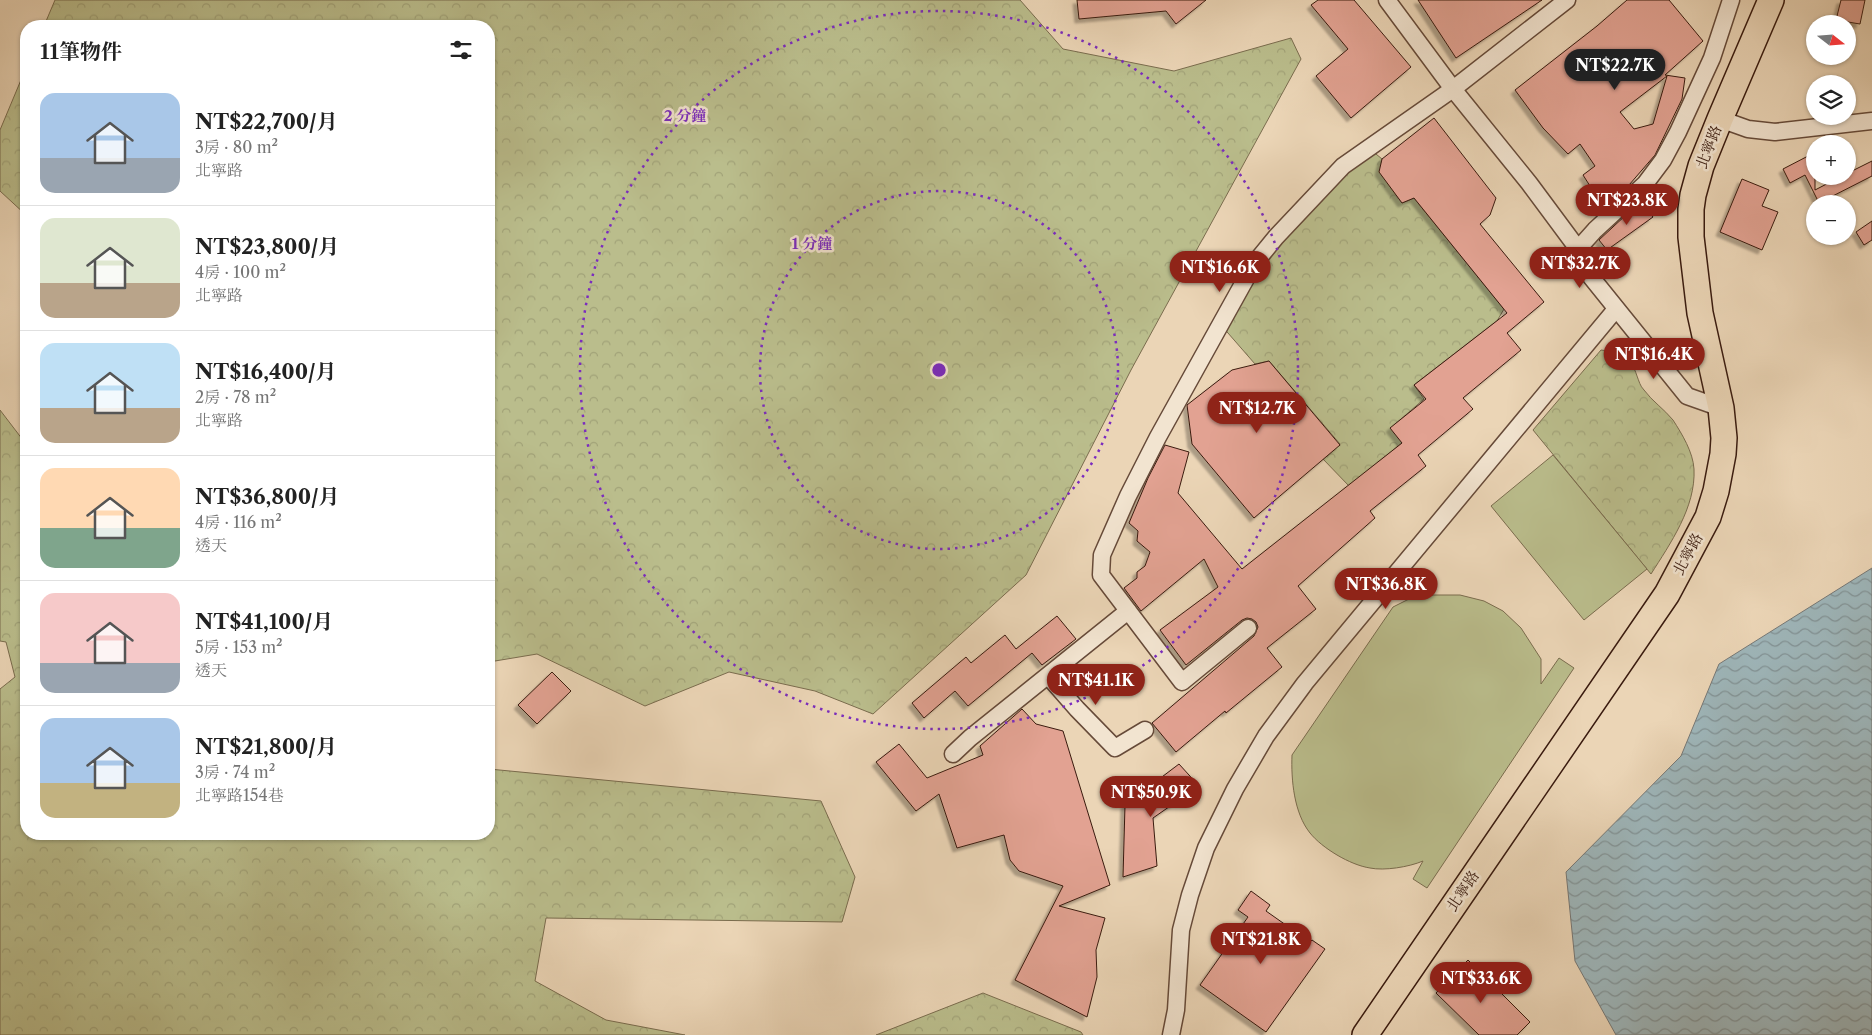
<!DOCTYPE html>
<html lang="zh-TW">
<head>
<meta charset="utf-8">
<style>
	:root { --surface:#fff; --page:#f6f6f6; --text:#222; --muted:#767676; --line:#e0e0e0; --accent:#8f2418 }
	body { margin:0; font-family:"Libre Caslon Text","Noto Serif TC",serif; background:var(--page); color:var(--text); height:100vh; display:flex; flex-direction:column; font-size:19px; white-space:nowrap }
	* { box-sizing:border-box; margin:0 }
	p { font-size:16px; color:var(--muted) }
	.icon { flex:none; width:28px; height:28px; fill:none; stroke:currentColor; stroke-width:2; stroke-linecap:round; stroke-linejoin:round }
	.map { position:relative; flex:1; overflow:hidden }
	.panel { position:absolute; left:20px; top:20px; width:475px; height:820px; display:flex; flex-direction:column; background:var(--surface); border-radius:20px; box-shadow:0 1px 4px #0004 }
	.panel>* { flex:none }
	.needle { width:32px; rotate:107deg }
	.controls { position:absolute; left:1806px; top:15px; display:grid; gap:10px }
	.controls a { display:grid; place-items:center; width:50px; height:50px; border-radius:50%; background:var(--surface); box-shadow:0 1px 4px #0004; font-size:25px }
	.price { position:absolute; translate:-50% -42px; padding:0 11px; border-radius:18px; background:var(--accent); color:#fff; font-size:16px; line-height:32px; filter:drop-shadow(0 1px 2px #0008) }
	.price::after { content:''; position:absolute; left:50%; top:30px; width:15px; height:11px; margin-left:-8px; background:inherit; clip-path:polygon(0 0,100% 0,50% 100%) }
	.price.active { background:#222; color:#fff }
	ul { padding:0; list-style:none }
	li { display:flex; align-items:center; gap:15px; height:125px; padding:0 20px }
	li+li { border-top:1px solid var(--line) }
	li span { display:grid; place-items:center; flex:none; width:140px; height:100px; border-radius:15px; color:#555 }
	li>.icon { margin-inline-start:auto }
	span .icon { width:60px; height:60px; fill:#fffc; stroke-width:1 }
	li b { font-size:21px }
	h2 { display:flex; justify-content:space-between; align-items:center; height:60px; padding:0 20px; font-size:21px }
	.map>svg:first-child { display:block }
	.forest { fill:url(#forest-crowns); stroke:#7a6c4e }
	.pitch { fill:#babd8c; stroke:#7a6c4e }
	.water { fill:url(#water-waves); stroke:#767876 }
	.building { fill:#e2a292; stroke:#3a1b0f; fill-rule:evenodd; filter:url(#shadow) }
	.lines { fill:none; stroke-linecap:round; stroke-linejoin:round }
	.street-casing { stroke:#664a39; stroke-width:19 }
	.primary-casing { stroke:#3a1b0f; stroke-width:28 }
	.street { stroke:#f2e4d0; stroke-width:16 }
	.primary { stroke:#ebd5b6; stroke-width:25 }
	.ring { fill:none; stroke:#7b2cbf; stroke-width:2.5; stroke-dasharray:2.5 5 }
	.labels { text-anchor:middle; stroke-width:5; stroke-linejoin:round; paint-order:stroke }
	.street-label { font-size:15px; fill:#3a1b0f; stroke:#f2e4d0 }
	.centre { fill:#7b2cbf; stroke:#f2e4d0; stroke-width:2.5 }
	.ring-label { font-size:15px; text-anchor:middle; font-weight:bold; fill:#7b2cbf; stroke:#f2e4d0; stroke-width:5; stroke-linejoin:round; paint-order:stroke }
</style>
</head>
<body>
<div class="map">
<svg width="1872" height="1035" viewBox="0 0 1872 1035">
	<defs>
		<pattern id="forest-crowns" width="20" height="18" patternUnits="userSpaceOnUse" patternTransform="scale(1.25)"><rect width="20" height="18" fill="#babd8c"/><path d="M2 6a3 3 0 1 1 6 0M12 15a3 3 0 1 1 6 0" fill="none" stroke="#a1a278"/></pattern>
		<pattern id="water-waves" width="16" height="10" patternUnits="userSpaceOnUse" patternTransform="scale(1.25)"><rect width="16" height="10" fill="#9eb6ba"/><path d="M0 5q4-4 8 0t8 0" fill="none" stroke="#829396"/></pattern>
		<filter id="shadow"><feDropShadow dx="-4" dy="4" stdDeviation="1" flood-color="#0004"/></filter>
	</defs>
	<rect width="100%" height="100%" fill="#ebd5b6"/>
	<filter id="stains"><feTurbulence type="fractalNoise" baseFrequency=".004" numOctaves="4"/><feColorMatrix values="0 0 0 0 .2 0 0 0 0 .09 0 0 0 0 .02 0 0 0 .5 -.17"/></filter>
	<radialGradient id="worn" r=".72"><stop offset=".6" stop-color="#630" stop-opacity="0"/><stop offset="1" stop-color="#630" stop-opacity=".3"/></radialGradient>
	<g class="forest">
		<path d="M55,0H1020L1063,49L1174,71L1291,38L1301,59L1131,370L1026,575L873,714L815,691L729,672L645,706L537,654L489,662V26H44Z"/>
		<path d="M26,68V215L0,191V130Z"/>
		<path d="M1370,149L1382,159L1380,172L1402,203L1414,198L1504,309L1497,321L1414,385L1424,399L1392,427L1402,443L1349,486L1323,459L1340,444L1269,361L1255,364L1221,325L1257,260Z"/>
		<path d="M1601,350C1622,353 1630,355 1637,376C1639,381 1640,386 1644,390C1652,401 1664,409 1673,420C1682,434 1693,452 1694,469C1696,507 1670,544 1651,574L1533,430Z"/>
		<path d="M0,410L26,444V834H489V769L821,801L855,877L842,922L546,918L535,981L606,1020L685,1035H0V689L15,677L6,642L0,641Z"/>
		<path d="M983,993L1081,1032L1083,1035H876Z"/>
	</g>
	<g class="pitch">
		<path d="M1553,455L1647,569L1584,620L1491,506Z"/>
		<path d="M1432,595H1460L1484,601L1503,611L1521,628L1541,659V684L1559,658L1574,668L1427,888L1413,879L1423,861C1409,867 1384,871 1370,868C1350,865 1322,848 1310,833C1294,813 1291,780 1292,755L1393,607L1413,597Z"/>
	</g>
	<path class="water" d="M1872,568V1035H1616L1575,961L1566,872L1681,756L1719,664Z"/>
	<g class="building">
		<path d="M1077,0H1206L1176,24L1166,11L1079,19Z"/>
		<path d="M1318,0H1354L1411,67L1351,118L1316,76L1348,49L1311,5Z"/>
		<path d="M1418,0H1542L1456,58Z"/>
		<path d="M1627,0H1669L1703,41L1665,75L1685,78L1682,99L1655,155L1629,185L1604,208L1583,175L1595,166L1580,144L1568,154L1543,128L1515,90L1597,26ZM1667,76L1653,124L1634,129L1620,112Z"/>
		<path d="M1841,0H1865L1860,24L1836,20Z"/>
		<path d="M1434,118L1496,198L1490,215L1480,224L1544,302L1507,333L1521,350L1463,398L1473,409L1418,455L1426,466L1370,511L1375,518L1298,586L1316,609L1267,648L1282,667L1226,713L1225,711L1176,752L1152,723L1254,636L1258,627L1256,622L1252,619L1247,618L1242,620L1186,665L1160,630L1218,587L1204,559L1141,611L1124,588L1137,578V572L1145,566L1150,552L1137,541L1138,531L1129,523L1148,478L1165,445L1189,452L1178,493L1242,569L1402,443L1390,428L1426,399L1414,385L1507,313L1414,198L1402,203L1379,172L1382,159Z"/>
		<path d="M1810,155L1815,163V190L1842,176H1848V173L1872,161V176L1819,203L1805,175L1790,183L1783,169Z"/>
		<path d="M1742,179L1769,190L1762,206L1778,212L1762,250L1720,232Z"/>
		<path d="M1641,201L1653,217L1607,250L1599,240Z"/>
		<path d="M1872,221V240L1864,245L1856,232Z"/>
		<path d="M1269,361L1340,445L1254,518L1192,444L1187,405L1232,370Z"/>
		<path d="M1057,616L1076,639L1042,665L1032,653L968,706L955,691L924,718L912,703L966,657L971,663L1005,635L1016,649Z"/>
		<path d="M552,672L571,691L537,724L518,705Z"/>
		<path d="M1022,709L1036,724L1063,731L1110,885L1059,906L1105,918L1096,950L1097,977L1087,1017L1015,980L1063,886L1019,871L1010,860L1004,835L957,848L939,794L916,811L876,762L899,744L927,778L983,755L980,746Z"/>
		<path d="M1179,764L1199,786L1153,818L1157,866L1123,877L1125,805Z"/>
		<path d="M1251,891L1270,905L1266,911L1310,942L1312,940L1325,949L1266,1032L1200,985L1248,917L1238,910Z"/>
		<path d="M1468,960L1530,1022L1517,1035H1479L1436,993Z"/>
	</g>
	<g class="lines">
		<defs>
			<g id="street">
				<path d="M1387,0L1453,89L1529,183L1578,249L1595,230L1645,184L1663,160L1678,132L1712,58L1731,0"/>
				<path d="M1720,119L1748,129L1775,132L1872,121"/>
				<path d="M1578,249L1591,277L1687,396L1721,408"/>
				<path d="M1248,628L1182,682L1101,575L1102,555L1128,496L1158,437L1254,264L1276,237L1343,166L1453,89L1567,0"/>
				<path d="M1049,677L1077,709L1115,748L1145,730"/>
				<path d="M953,754L970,738L1128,611"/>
				<path d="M1171,1035L1176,1010L1181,930L1190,895L1206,848L1235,789L1266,736L1305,683L1616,309"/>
			</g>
			<path id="primary" d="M1365,1035L1667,594L1708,517L1716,491L1723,454L1724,438L1721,408L1700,313L1691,237V209L1693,195L1701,166L1720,119L1771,0"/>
		</defs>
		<use href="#street" class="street-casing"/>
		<use href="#primary" class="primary-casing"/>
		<use href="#street" class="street"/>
		<use href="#primary" class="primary"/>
	</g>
	<g class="ring">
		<circle cx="939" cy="370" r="179"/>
		<circle cx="939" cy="370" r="359"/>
	</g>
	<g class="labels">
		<g class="street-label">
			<text transform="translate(1709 147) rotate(-69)" y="5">北寧路</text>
			<text transform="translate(1688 554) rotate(-62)" y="5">北寧路</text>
			<text transform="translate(1463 891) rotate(-56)" y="5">北寧路</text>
		</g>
	</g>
	<circle cx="939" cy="370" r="8" class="centre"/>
	<g class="ring-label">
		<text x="685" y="121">2 分鐘</text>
		<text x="812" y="249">1 分鐘</text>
	</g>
	<rect width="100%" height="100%" filter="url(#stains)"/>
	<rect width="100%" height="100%" fill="url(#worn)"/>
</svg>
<div class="controls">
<a><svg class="needle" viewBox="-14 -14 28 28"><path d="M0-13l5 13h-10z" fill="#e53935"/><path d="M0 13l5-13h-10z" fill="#767676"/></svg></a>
<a><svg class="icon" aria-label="layers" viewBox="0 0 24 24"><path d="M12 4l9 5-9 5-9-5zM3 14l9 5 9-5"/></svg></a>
<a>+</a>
<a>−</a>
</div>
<b class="price active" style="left:1615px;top:91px">NT$22.7K</b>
<b class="price" style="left:1627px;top:226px">NT$23.8K</b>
<b class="price" style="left:1580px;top:289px">NT$32.7K</b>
<b class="price" style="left:1220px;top:293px">NT$16.6K</b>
<b class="price" style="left:1654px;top:380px">NT$16.4K</b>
<b class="price" style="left:1257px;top:434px">NT$12.7K</b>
<b class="price" style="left:1386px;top:610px">NT$36.8K</b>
<b class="price" style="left:1096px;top:706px">NT$41.1K</b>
<b class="price" style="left:1151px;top:818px">NT$50.9K</b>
<b class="price" style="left:1261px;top:965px">NT$21.8K</b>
<b class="price" style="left:1481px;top:1004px">NT$33.6K</b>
<section class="panel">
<h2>11筆物件<svg class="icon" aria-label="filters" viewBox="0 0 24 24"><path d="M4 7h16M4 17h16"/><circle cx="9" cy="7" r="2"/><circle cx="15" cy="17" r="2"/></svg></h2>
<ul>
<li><span style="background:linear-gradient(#a9c7e8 65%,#9aa5b1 0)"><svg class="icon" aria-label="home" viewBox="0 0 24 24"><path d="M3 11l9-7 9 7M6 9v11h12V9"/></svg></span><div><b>NT$22,700/月</b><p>3房 · 80 m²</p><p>北寧路</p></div></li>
<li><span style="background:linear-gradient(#dfe7d0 65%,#b9a48a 0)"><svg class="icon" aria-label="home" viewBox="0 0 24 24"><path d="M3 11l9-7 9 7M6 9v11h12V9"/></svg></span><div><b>NT$23,800/月</b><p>4房 · 100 m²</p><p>北寧路</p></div></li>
<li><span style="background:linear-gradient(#bfe0f5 65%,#b9a48a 0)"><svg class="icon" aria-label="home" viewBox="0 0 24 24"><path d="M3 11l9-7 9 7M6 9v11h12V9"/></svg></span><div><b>NT$16,400/月</b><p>2房 · 78 m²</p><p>北寧路</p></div></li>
<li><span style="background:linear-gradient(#ffd9b3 60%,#7fa58c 0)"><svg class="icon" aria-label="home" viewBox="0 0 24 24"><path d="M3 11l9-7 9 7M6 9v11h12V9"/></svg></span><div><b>NT$36,800/月</b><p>4房 · 116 m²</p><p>透天</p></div></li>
<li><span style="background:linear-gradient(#f6c9c9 70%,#9aa5b1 0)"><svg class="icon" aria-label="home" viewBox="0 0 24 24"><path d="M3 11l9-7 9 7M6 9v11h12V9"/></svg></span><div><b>NT$41,100/月</b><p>5房 · 153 m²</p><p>透天</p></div></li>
<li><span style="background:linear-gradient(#a9c7e8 65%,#c2b280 0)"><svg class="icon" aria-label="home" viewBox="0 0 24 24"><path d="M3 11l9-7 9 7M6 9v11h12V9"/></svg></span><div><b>NT$21,800/月</b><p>3房 · 74 m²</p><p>北寧路154巷</p></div></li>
</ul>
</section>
</div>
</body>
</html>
